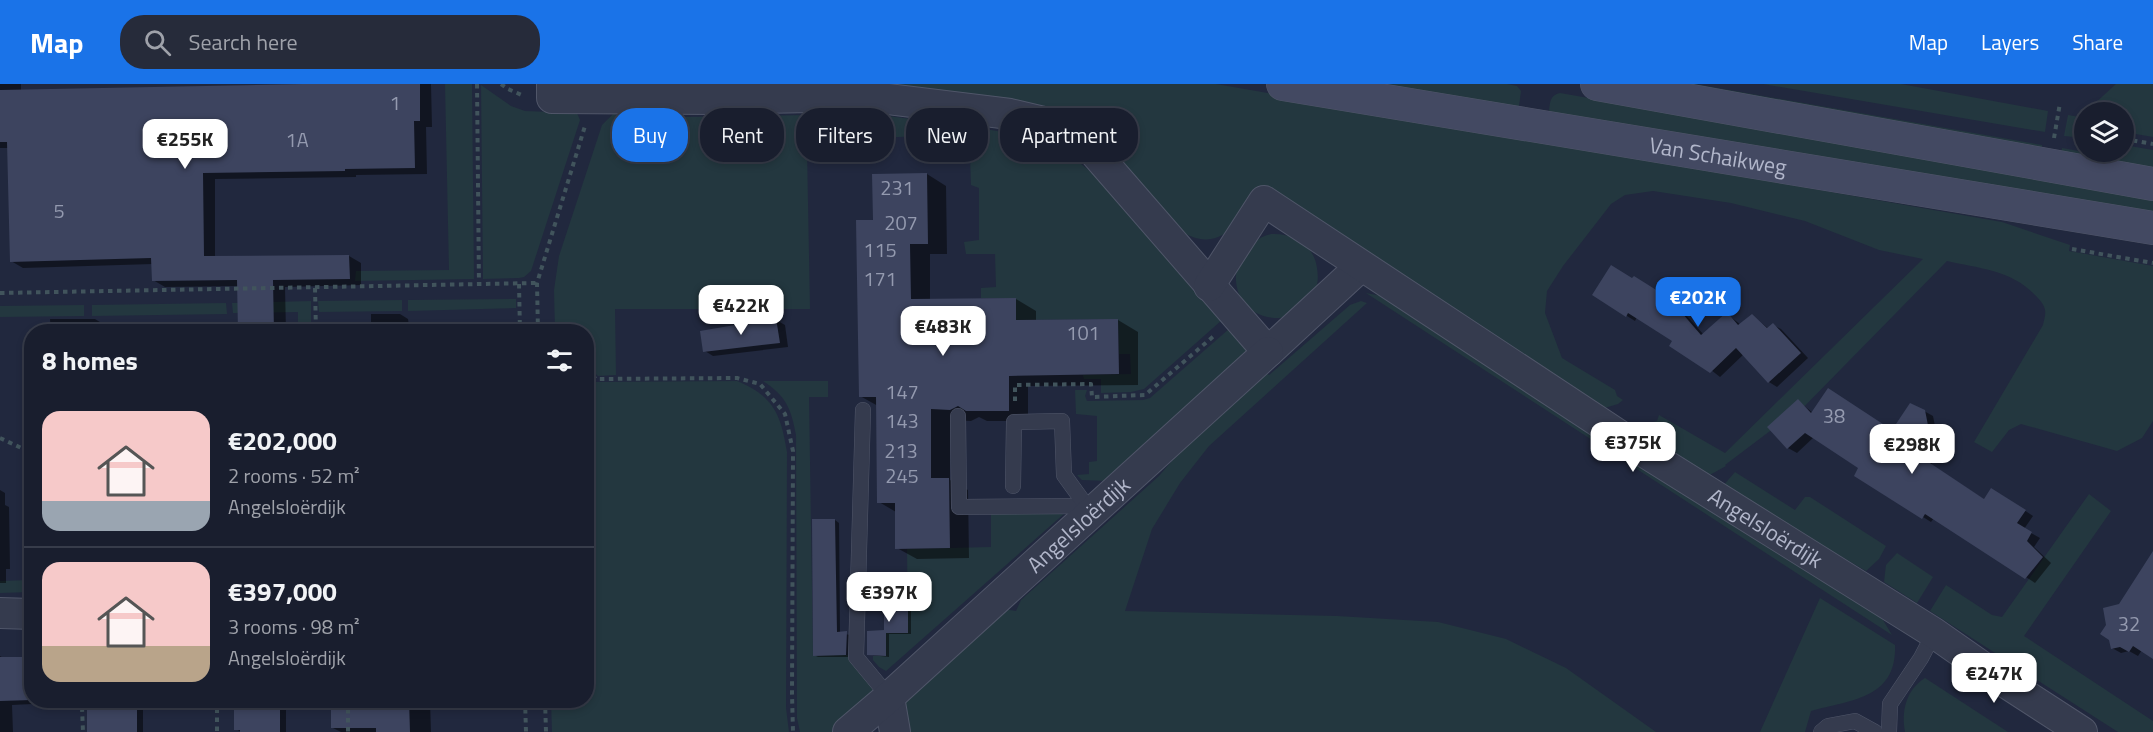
<!DOCTYPE html>
<html lang="en">
<head>
<meta charset="utf-8">
<style>
	:root { --surface:#191e2e; --page:#262b3a; --text:#f1f3f6; --muted:#9fa2aa; --line:#373c4a; --accent:#1a73e8 }
	body { margin:0; font-family:"Titillium Web",sans-serif; background:var(--page); color:var(--text); height:100vh; display:flex; flex-direction:column; font-size:22px; white-space:nowrap }
	* { box-sizing:border-box; margin:0 }
	p { font-size:20px; color:var(--muted) }
	.icon { flex:none; width:33px; height:33px; fill:none; stroke:currentColor; stroke-width:2; stroke-linecap:round; stroke-linejoin:round }
	.map { position:relative; flex:1; overflow:hidden }
	.side { position:absolute; left:24px; top:240px; width:570px; height:384px; display:flex; flex-direction:column; background:var(--surface); border-radius:24px; box-shadow:0 3px 9px #0003,0 0 0 2px var(--line) }
	.side>* { flex:none }
	.top-card { position:absolute; left:612px; top:24px; width:570px; height:54px; display:flex; gap:12px }
	.controls { position:absolute; left:2074px; top:18px; display:grid; gap:12px }
	.controls a { display:grid; place-items:center; width:60px; height:60px; border-radius:50%; background:var(--surface); box-shadow:0 3px 9px #0003,0 0 0 2px var(--line); font-size:30px }
	.price { position:absolute; translate:-50% -51px; padding:0 14px; border-radius:12px; background:#fff; color:#222; font-size:20px; line-height:39px; filter:drop-shadow(0 2px 3px #0008) }
	.price::after { content:''; position:absolute; left:50%; top:36px; width:18px; height:14px; margin-left:-9px; background:inherit; clip-path:polygon(0 0,100% 0,50% 100%) }
	.price.current { background:var(--accent); color:#fff }
	ul { padding:0; list-style:none }
	li { display:flex; align-items:center; gap:18px; height:150px; padding:0 18px }
	li+li { border-top:2px solid var(--line) }
	li span { display:grid; place-items:center; flex:none; width:168px; height:120px; border-radius:18px; color:#555 }
	li>.icon { margin-inline-start:auto }
	span .icon { width:72px; height:72px; fill:#fffc; stroke-width:1 }
	li b { font-size:26px }
	h2 { display:flex; justify-content:space-between; align-items:center; height:72px; padding:0 18px; font-size:26px }
	.tag { padding:0 21px; border-radius:24px; background:var(--surface); box-shadow:0 3px 9px #0003,0 0 0 2px var(--line); font-size:21px; line-height:54px }
	.tag.current { background:var(--accent); color:#fff }
	header { display:flex; align-items:center; gap:36px; box-sizing:border-box; height:84px; padding:0 30px; background:var(--accent); color:#fff }
	header strong { font-size:28px }
	nav { display:flex; gap:33px; margin-inline-start:auto; font-size:21px }
	.search { width:420px; height:54px; background:var(--page); display:flex; align-items:center; gap:15px; box-sizing:border-box; padding:0 21px; border-radius:24px; color:var(--muted); font-size:22px }
	.map>svg:first-child { display:block }
	.green { fill:#23373f }
	.shadow { fill:#0007 }
	.building { fill:#3d445f }
	.lines { fill:none; stroke-linecap:round; stroke-linejoin:round }
	.lane-casing { stroke:#505669; stroke-width:16 }
	.street-casing { stroke:#505669; stroke-width:32 }
	.secondary-casing { stroke:#505669; stroke-width:34 }
	.path { stroke:#41545c; stroke-width:4; stroke-dasharray:4.5 4.5; stroke-linecap:butt }
	.lane { stroke:#353b4e; stroke-width:15 }
	.street { stroke:#353b4e; stroke-width:30 }
	.secondary { stroke:#434962; stroke-width:33 }
	.labels { text-anchor:middle; stroke-width:5; stroke-linejoin:round; paint-order:stroke }
	.number-label { font-size:20px; fill:#949aaf }
	.street-label { font-size:22px; fill:#b1b6ca; stroke:#1a2033 }
</style>
</head>
<body>
<header>
<strong>Map</strong>
<div class="search"><svg class="icon" aria-label="search" viewBox="0 0 24 24"><circle cx="10" cy="10" r="6"/><path d="M15 15l6 6"/></svg>Search here</div>
<nav><a>Map</a><a>Layers</a><a>Share</a></nav>
</header>
<div class="map">
<svg width="2153" height="648" viewBox="0 0 2153 648">
	<rect width="100%" height="100%" fill="#21283e"/>
	<g class="green">
		<path d="M445,0H472L474,195L355,197L356,187L449,186Z"/>
		<path d="M795,0H1216L2002,138L2070,161L2069,167L2153,182V337L2142,354L2117,367L2021,340L2009,346L1992,368L1974,358L2043,241C2044,236 2046,231 2045,226C2044,220 2039,215 2035,211C2012,186 1977,184 1947,177L1792,335H1786L1725,381L1726,382L1706,393L1652,359L1653,338L1657,337L1659,331L1725,369L1923,175L1879,166L1805,137L1731,119L1653,107L1625,111L1611,120L1563,182L1547,207L1545,229L1562,274L1615,306L1617,312L1623,316L1618,320L1601,325L1289,124L1231,145C1217,157 1201,159 1184,149L1102,60Z"/>
		<path d="M1357,0H1507L1517,2L1521,7L1519,22L1514,26Z"/>
		<path d="M1655,0H1695L2042,61V66Z"/>
		<path d="M1763,0H1901L2048,27L2045,48Z"/>
		<path d="M2116,0H2153V53L2124,48V28H2085V54L2064,52L2068,31L2080,33Z"/>
		<path d="M481,1L511,22L525,27L577,29L580,36L531,187L524,193L519,194L483,195Z"/>
		<path d="M1560,9L2153,113V137L1552,31L1549,27C1550,18 1550,11 1560,9Z"/>
		<path d="M613,30L630,34L631,31L684,33L873,30L926,37L923,52L851,55L807,65L810,225H615L616,291L598,292L587,281L586,248L555,247L554,206L559,172L602,41Z"/>
		<path d="M969,43C1017,49 1055,55 1093,90L1222,236L1144,305L1131,308L1101,309V295H1084L1083,291L1131,290L1130,270H1119L1118,235L1016,236V214H981V204L996,203L995,170H966L964,158L979,156V104L971,101Z"/>
		<path d="M2124,61L2153,66V86L2061,70L2062,64L2084,68H2124Z"/>
		<path d="M1271,150C1294,149 1314,161 1317,184C1318,191 1319,201 1314,206C1310,212 1303,217 1298,222C1292,228 1288,234 1279,234C1225,235 1221,163 1271,150Z"/>
		<path d="M1366,209L1382,212L1880,531L1892,551Z"/>
		<path d="M516,215V224L408,227V216Z"/>
		<path d="M402,216V227L319,228L318,217Z"/>
		<path d="M311,217V247H298V228L233,229L232,219Z"/>
		<path d="M1361,217L1367,219L1209,362L1180,399L1152,445L1125,527L1337,532L1438,538L1506,555L1566,584L1656,648H907L905,618L996,524L1016,527L1021,516L1159,392L1177,371L1266,289L1269,291L1350,221Z"/>
		<path d="M226,219L227,230L92,232V221Z"/>
		<path d="M84,221V232L0,233V222Z"/>
		<path d="M1229,245L1251,269L1108,397L1082,396L1077,391L1089,390V378L1097,377V332L1076,330L1075,306H1087L1085,312L1087,317L1143,316L1150,314Z"/>
		<path d="M587,290L595,298L737,297C774,312 781,331 787,368L786,624L789,648H552L551,617L586,616Z"/>
		<path d="M763,297H828V313H809L813,571H848L878,612L836,648H800L797,634L796,351C791,324 786,312 763,297Z"/>
		<path d="M1735,388L1795,426L1805,413H1810L1886,462L1879,475L1866,487L1722,403Z"/>
		<path d="M2089,410L2111,427L2024,552L2153,637V648H2118L1930,527L1946,501L1992,531L2002,533Z"/>
		<path d="M1066,428L886,587L879,583L873,576V572L886,571V549L908,548L907,465L991,463V429Z"/>
		<path d="M1897,469L1933,493L1917,519L1884,498L1886,481Z"/>
		<path d="M31,496V508L0,509V497Z"/>
		<path d="M1820,514L1895,561C1897,615 1851,616 1811,627L1805,648H1760Z"/>
		<path d="M1925,594L2008,648H1905C1901,627 1906,606 1925,594Z"/>
	</g>
	<g class="shadow">
		<path d="M0,0H21V7L327,0H431L432,43H426L427,90L356,91V93L215,95V174L349,172L361,179V201L285,203L286,248H234L239,247V202L165,203L153,196V180L23,184L11,177L9,64H0Z"/>
		<path d="M927,90L946,102L947,170H930V217L1016,215L1036,227V237L1118,236L1138,248V301L1028,302V337H987L979,333L971,337L950,336V396L968,406L969,474L917,475L897,464L896,428L879,418L878,322L860,312L875,137Z"/>
		<path d="M1633,196L1642,198L1677,221L1704,251L1727,230L1741,241L1752,231L1769,245L1773,241L1781,245L1808,274L1777,303L1769,298L1744,270L1720,293L1674,257L1637,233L1635,237L1627,232L1594,210Z"/>
		<path d="M371,230H400L408,235L410,248H371Z"/>
		<path d="M50,235H95L103,240V248H51Z"/>
		<path d="M776,236L785,241L788,263L713,272L705,267Z"/>
		<path d="M1798,317L1813,329L1893,347L1924,327L1933,332L1940,367L1931,381L1985,416L2000,410L2033,432L2024,445L2040,454L2034,463L2051,479L2035,499L1934,434L1931,438L1856,391L1861,384L1814,353L1797,369L1788,364Z"/>
		<path d="M0,406L5,409V421L9,423L10,485H6V499H0Z"/>
		<path d="M835,436L839,439L840,549L850,551V573H818L814,571L813,437Z"/>
		<path d="M2153,491V573L2142,566L2138,572L2129,567L2121,569L2112,564L2120,521Z"/>
		<path d="M908,511L911,514V550H889V573L871,571Z"/>
		<path d="M0,572L5,575H32V616H52V619L12,621L13,648H0Z"/>
		<rect x="88" y="616" width="55" height="32"/>
		<path d="M222,616H276V620L286,623V648H241L236,645V621H228Z"/>
		<path d="M377,616H430L431,648H341L333,644L377,619Z"/>
	</g>
	<g class="building">
		<path d="M302,0H420V37H414L415,84L345,85V87L203,89L204,172L349,171L350,195L273,196L274,248H238L237,196L152,197L151,174L10,178L7,58H0V6Z"/>
		<path d="M927,89L928,160H910L911,215L1016,214V236L1118,235L1119,290L1009,292V327H966L958,322L950,326L931,325V394H949L950,464L895,465V419H877L876,313H859L856,136H873L872,90Z"/>
		<path d="M1611,181L1632,194L1634,192L1669,214L1701,251L1727,228L1738,241L1752,230L1767,244L1773,239L1801,269L1768,299L1736,264L1710,289L1669,262L1672,257L1628,229L1626,233L1592,211Z"/>
		<path d="M776,234L780,259L703,268L700,247Z"/>
		<path d="M1828,304L1892,346L1910,319L1925,326L1932,362L1924,375L1984,415L1991,404L2026,426L2017,439L2032,448L2027,457L2043,473L2025,495L1925,430L1922,435L1854,392L1858,384L1805,349L1787,365L1767,343L1798,315L1811,329Z"/>
		<path d="M812,435H835L837,548L847,547L846,571L813,572Z"/>
		<path d="M2153,467V575L2133,562L2129,568L2120,563L2111,565L2109,556L2100,550L2106,541L2103,524L2119,520Z"/>
		<path d="M884,510H908V549H886V572L867,571V547L884,546Z"/>
		<path d="M0,573H32V616L0,617Z"/>
		<rect x="87" y="616" width="50" height="32"/>
		<path d="M234,616L280,618V648H240V646H234Z"/>
		<path d="M409,616L410,648H376V644H331V618Z"/>
	</g>
	<g class="lines">
		<defs>
			<g id="lane">
				<path d="M863,326L856,573L889,613"/>
				<path d="M958,332L959,423L1086,422"/>
				<path d="M1013,402L1014,338L1062,337L1064,391L1090,427"/>
				<path d="M1821,648L1828,642L1855,637L1875,648"/>
				<path d="M1889,648L1890,620L1921,574L1934,549"/>
			</g>
			<g id="street">
				<path d="M552,0V14L714,15L864,12L1010,30L1040,37L1064,47L1088,61L1268,268L1361,182"/>
				<path id="s1" d="M1209,202L1264,117L1646,369L1934,549L1994,591L2082,648"/>
				<path d="M0,529L32,530"/>
				<path d="M889,613L895,648"/>
				<path id="s2" d="M848,648L889,613L1268,268"/>
			</g>
			<g id="secondary">
				<path id="s3" d="M1283,0L2153,144"/>
				<path d="M1597,0L2153,100"/>
			</g>
		</defs>
		<use href="#lane" class="lane-casing"/>
		<use href="#street" class="street-casing"/>
		<use href="#secondary" class="secondary-casing"/>
		<g class="path">
			<path d="M477,0L479,202"/>
			<path d="M501,0L508,5L524,12"/>
			<path d="M2054,54L2060,19"/>
			<path d="M2124,55L2153,60"/>
			<path d="M2072,165L2153,179"/>
			<path d="M519,200L520,248"/>
			<path d="M315,204L316,248"/>
			<path d="M0,209L537,199"/>
			<path d="M538,248L537,199L585,42"/>
			<path d="M586,285L596,295L737,294L760,300L785,330L793,367L792,610L793,648"/>
			<path d="M1015,317V301L1091,300L1092,313L1145,311L1215,251"/>
			<path d="M0,354L32,369"/>
			<path d="M77,616L82,623L83,648"/>
			<path d="M214,616L217,623V648"/>
			<path d="M348,616V648"/>
			<path d="M525,616L526,648"/>
			<path d="M545,616L546,648"/>
		</g>
		<use href="#lane" class="lane"/>
		<use href="#street" class="street"/>
		<use href="#secondary" class="secondary"/>
	</g>
	<g class="labels">
		<g class="number-label">
			<text x="395" y="26">1</text>
			<text x="297" y="63">1A</text>
			<text x="897" y="111">231</text>
			<text x="59" y="134">5</text>
			<text x="901" y="146">207</text>
			<text x="880" y="173">115</text>
			<text x="880" y="202">171</text>
			<text x="1083" y="256">101</text>
			<text x="902" y="315">147</text>
			<text x="1834" y="339">38</text>
			<text x="902" y="344">143</text>
			<text x="901" y="374">213</text>
			<text x="902" y="399">245</text>
			<text x="2129" y="547">32</text>
		</g>
		<g class="street-label">
			<text dy="8" stroke="none"><textPath href="#s3" startOffset="441">Van Schaikweg</textPath></text>
			<text dy="8" stroke="none"><textPath href="#s2" startOffset="310">Angelsloërdijk</textPath></text>
			<text dy="8" stroke="none"><textPath href="#s1" startOffset="700">Angelsloërdijk</textPath></text>
		</g>
	</g>
</svg>
<div class="controls">
<a><svg class="icon" aria-label="layers" viewBox="0 0 24 24"><path d="M12 4l9 5-9 5-9-5zM3 14l9 5 9-5"/></svg></a>
</div>
<b class="price" style="left:185px;top:86px">€255K</b>
<b class="price current" style="left:1698px;top:244px">€202K</b>
<b class="price" style="left:741px;top:252px">€422K</b>
<b class="price" style="left:943px;top:273px">€483K</b>
<b class="price" style="left:1633px;top:389px">€375K</b>
<b class="price" style="left:1912px;top:391px">€298K</b>
<b class="price" style="left:889px;top:539px">€397K</b>
<b class="price" style="left:1994px;top:620px">€247K</b>
<div class="top-card">
<a class="tag current">Buy</a>
<a class="tag">Rent</a>
<a class="tag">Filters</a>
<a class="tag">New</a>
<a class="tag">Apartment</a>
</div>
<section class="side">
<h2>8 homes<svg class="icon" aria-label="filters" viewBox="0 0 24 24"><path d="M4 7h16M4 17h16"/><circle cx="9" cy="7" r="2"/><circle cx="15" cy="17" r="2"/></svg></h2>
<ul>
<li><span style="background:linear-gradient(#f6c9c9 75%,#9aa5b1 0)"><svg class="icon" aria-label="home" viewBox="0 0 24 24"><path d="M3 11l9-7 9 7M6 9v11h12V9"/></svg></span><div><b>€202,000</b><p>2 rooms · 52 m²</p><p>Angelsloërdijk</p></div></li>
<li><span style="background:linear-gradient(#f6c9c9 70%,#b9a48a 0)"><svg class="icon" aria-label="home" viewBox="0 0 24 24"><path d="M3 11l9-7 9 7M6 9v11h12V9"/></svg></span><div><b>€397,000</b><p>3 rooms · 98 m²</p><p>Angelsloërdijk</p></div></li>
</ul>
</section>
</div>
</body>
</html>
